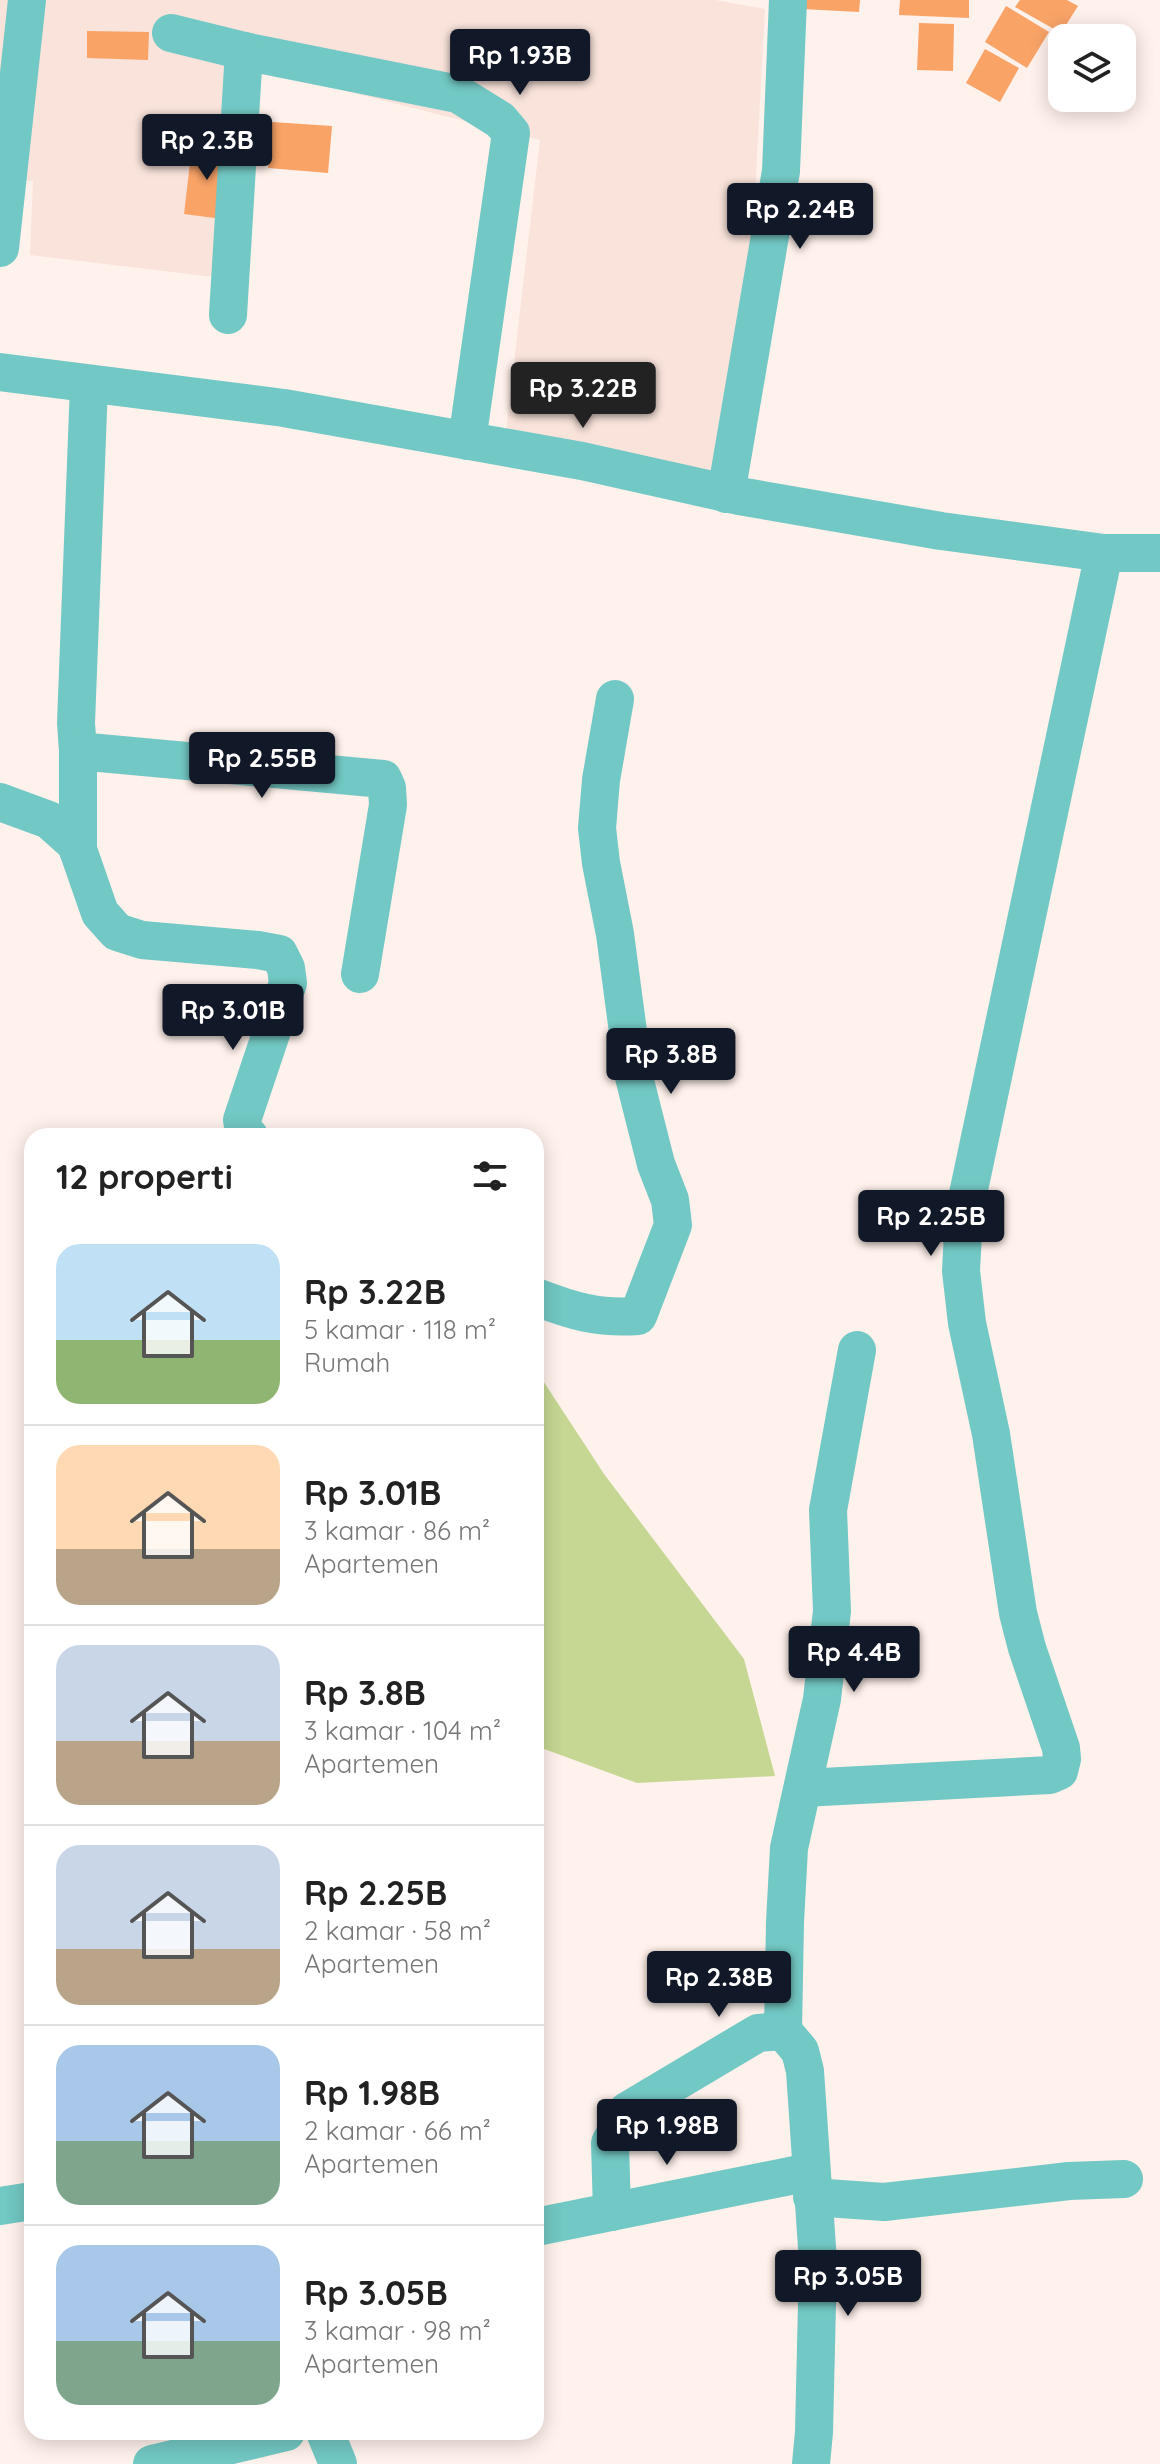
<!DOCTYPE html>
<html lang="id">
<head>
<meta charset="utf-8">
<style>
	:root { --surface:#fff; --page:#f2f2f2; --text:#222; --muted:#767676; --line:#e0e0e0; --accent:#111827 }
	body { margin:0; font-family:Quicksand,sans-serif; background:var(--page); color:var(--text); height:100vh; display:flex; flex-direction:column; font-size:30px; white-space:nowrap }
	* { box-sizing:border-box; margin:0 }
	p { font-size:26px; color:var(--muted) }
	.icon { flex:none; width:44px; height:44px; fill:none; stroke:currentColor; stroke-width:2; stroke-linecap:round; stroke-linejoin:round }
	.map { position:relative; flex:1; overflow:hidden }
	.side { position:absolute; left:24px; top:1128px; width:520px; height:1312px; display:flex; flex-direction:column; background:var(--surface); border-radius:24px; box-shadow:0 4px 20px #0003 }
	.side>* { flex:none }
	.buttons { position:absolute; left:1048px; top:24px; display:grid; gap:16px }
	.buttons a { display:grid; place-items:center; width:88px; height:88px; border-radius:16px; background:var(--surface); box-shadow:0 4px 20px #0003; font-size:40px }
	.price { position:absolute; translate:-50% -68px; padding:0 18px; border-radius:8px; background:var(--accent); color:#fff; font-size:26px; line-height:52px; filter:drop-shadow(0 2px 4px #0008) }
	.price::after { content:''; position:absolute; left:50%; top:48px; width:24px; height:18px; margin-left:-12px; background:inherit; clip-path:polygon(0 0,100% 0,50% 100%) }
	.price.active { background:#222; color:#fff }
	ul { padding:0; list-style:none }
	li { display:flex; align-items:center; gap:24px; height:200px; padding:0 32px }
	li+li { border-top:2px solid var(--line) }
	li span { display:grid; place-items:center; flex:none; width:224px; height:160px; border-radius:24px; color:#555 }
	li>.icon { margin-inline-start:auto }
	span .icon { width:96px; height:96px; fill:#fffc; stroke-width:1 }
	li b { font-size:34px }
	h2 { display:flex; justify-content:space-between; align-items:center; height:96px; padding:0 32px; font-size:34px }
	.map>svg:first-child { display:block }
	.built { fill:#f9e3db }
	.green { fill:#c5d793 }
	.building { fill:#f9a367 }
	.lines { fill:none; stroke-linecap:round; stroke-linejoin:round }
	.minor { stroke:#72c8c4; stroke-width:38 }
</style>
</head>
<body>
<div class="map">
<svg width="1160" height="2464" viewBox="0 0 1160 2464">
	<rect width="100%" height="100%" fill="#fff1eb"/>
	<path class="built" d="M0,0H715L765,9L739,488L505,440L540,140L251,67L239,280L30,255L33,181L0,178Z"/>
	<path class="green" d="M536,1370L604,1474L744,1659L775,1776L637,1783L536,1746Z"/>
	<g class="building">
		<path d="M802,0H860L859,12L802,9Z"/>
		<path d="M900,0H969V18L899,15Z"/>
		<path d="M1020,0H1067L1078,6L1061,33L1015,7Z"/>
		<path d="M1006,6L1049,32L1027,68L985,42Z"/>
		<path d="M919,23L954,24L953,71L917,70Z"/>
		<path d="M87,31L149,32L148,60L87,58Z"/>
		<path d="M985,49L1019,68L1000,102L966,83Z"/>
		<path d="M272,122L332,126L328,173L268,168Z"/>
		<path d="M192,146L231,151L222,219L184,214Z"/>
	</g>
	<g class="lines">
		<g class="minor">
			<path d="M171,33L244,51L458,94L500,120L511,133L467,441"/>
			<path d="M0,248L27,0"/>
			<path d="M228,315L244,51"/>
			<path d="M0,372L284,408L582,461L739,496L941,531L1104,553H1160"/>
			<path d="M89,385L76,723L78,751L383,779L387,788L388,805L360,974"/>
			<path d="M726,494L781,171L788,0"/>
			<path d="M0,802L49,820L76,844L100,913L117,932L142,940L258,950L279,954L286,968L288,983L242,1120L244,1132L249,1136"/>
			<path d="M78,850V751"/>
			<path d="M536,1297C572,1311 599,1319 638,1316L673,1225L670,1200L656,1164L634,1077L615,934L601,863L597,828L601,780L615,699"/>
			<path d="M803,1788L1050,1775L1059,1771L1062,1759L1061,1748L1027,1648L1018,1613L991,1434L967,1323L961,1271L964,1213L1104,553"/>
			<path d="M783,2031L785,1922L789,1848L822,1699L832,1611L828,1510L857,1350"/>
			<path d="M812,2197L884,2202L1069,2181L1124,2179"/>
			<path d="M0,2206L32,2201"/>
			<path d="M612,2212L610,2143L627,2111L758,2033L783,2031L800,2051L805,2071L818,2262L814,2432L811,2464"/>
			<path d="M536,2227L810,2172"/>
			<path d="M325,2432L338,2464"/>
			<path d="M152,2464L286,2432"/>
		</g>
	</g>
</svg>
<div class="buttons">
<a><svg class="icon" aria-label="layers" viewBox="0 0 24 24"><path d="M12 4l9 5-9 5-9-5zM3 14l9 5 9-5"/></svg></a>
</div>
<b class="price" style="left:520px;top:97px">Rp 1.93B</b>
<b class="price" style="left:207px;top:182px">Rp 2.3B</b>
<b class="price" style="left:800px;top:251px">Rp 2.24B</b>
<b class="price active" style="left:583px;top:430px">Rp 3.22B</b>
<b class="price" style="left:262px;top:800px">Rp 2.55B</b>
<b class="price" style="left:233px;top:1052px">Rp 3.01B</b>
<b class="price" style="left:671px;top:1096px">Rp 3.8B</b>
<b class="price" style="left:931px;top:1258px">Rp 2.25B</b>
<b class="price" style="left:854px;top:1694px">Rp 4.4B</b>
<b class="price" style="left:719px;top:2019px">Rp 2.38B</b>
<b class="price" style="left:667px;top:2167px">Rp 1.98B</b>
<b class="price" style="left:848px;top:2318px">Rp 3.05B</b>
<section class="side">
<h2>12 properti<svg class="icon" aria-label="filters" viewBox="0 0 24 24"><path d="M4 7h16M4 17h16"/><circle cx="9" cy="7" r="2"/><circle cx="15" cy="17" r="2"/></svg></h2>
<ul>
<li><span style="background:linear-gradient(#bfe0f5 60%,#8fb573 0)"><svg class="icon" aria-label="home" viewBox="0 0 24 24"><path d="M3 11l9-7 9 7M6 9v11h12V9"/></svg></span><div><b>Rp 3.22B</b><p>5 kamar · 118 m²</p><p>Rumah</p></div></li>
<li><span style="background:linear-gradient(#ffd9b3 65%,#b9a48a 0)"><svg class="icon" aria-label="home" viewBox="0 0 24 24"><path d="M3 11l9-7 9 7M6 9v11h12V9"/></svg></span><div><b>Rp 3.01B</b><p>3 kamar · 86 m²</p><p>Apartemen</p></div></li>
<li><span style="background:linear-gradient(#c9d6e8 60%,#b9a48a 0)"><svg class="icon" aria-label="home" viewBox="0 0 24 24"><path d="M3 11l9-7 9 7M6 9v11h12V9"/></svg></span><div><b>Rp 3.8B</b><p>3 kamar · 104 m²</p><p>Apartemen</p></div></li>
<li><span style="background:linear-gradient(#c9d6e8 65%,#b9a48a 0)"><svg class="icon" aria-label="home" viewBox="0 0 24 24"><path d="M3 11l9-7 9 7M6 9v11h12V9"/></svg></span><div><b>Rp 2.25B</b><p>2 kamar · 58 m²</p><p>Apartemen</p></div></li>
<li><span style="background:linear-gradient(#a9c7e8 60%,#7fa58c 0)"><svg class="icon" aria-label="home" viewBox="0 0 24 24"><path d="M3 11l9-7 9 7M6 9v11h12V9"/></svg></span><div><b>Rp 1.98B</b><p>2 kamar · 66 m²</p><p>Apartemen</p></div></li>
<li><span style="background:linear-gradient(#a9c7e8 60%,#7fa58c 0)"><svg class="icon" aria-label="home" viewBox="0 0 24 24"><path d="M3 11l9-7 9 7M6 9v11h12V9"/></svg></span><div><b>Rp 3.05B</b><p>3 kamar · 98 m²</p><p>Apartemen</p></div></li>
</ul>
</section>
</div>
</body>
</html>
